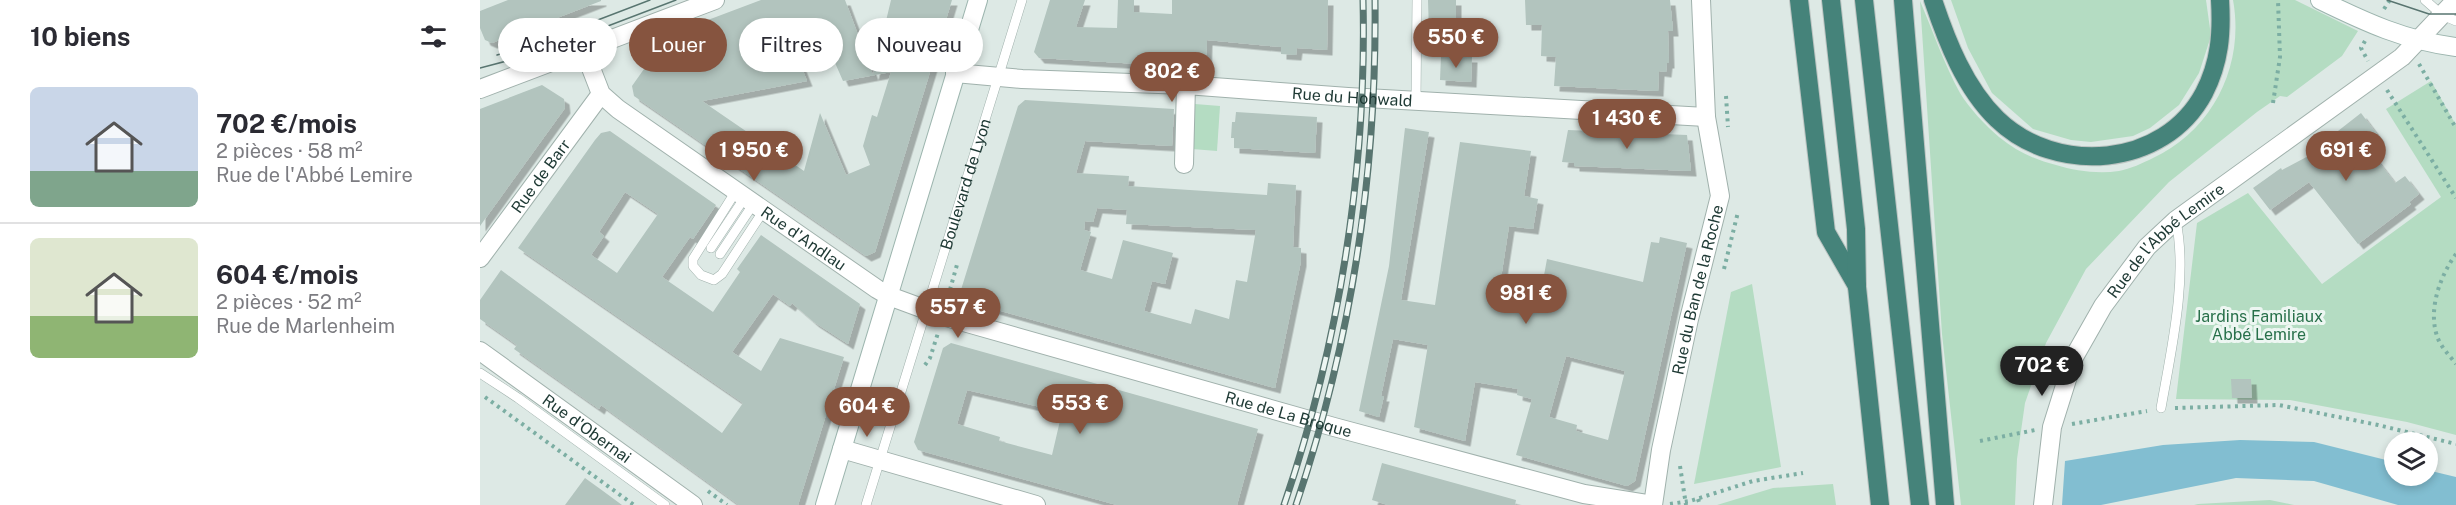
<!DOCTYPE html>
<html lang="fr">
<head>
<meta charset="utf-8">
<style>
	:root { --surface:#fff; --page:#f2f2f3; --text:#2b2b33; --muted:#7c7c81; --line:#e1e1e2; --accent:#86543f }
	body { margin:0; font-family:"Public Sans",sans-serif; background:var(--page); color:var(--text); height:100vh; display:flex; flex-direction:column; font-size:22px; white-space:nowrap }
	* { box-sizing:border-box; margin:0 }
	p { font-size:20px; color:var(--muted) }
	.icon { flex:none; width:33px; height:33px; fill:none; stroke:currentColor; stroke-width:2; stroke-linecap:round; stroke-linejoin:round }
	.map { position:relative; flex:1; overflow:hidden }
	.panel { display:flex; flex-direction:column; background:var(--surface); width:480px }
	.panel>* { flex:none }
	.banner { position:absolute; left:18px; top:18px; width:570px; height:54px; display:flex; gap:12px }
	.controls { position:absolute; left:1904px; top:432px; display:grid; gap:12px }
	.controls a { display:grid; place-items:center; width:54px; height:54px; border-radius:50%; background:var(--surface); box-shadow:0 3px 9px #0003; font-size:30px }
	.price { position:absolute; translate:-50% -51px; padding:0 14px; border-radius:21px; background:var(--accent); color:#fff; font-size:20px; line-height:39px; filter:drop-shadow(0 2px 3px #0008) }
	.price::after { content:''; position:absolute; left:50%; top:36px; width:18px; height:14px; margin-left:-9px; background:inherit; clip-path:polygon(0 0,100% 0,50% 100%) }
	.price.on { background:#222; color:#fff }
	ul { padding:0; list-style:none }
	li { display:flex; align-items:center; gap:18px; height:150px; padding:0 30px }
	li+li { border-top:2px solid var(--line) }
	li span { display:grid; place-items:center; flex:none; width:168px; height:120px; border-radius:9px; color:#555 }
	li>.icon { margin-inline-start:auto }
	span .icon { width:72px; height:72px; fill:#fffc; stroke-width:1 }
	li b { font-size:26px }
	h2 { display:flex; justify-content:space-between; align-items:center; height:72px; padding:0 30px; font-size:26px }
	.pill { padding:0 21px; border-radius:27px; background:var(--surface); box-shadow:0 3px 9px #0003; font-size:21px; line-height:54px }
	.pill.on { background:var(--accent); color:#fff }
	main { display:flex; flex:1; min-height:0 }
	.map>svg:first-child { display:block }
	.green { fill:#b4dcc2 }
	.water { fill:#82bed1 }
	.building { fill:#b2c4be; fill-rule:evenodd; filter:url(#shadow) }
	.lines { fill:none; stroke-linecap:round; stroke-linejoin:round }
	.service-casing { stroke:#a0b1ac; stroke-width:10 }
	.minor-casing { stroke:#a0b1ac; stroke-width:20 }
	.tertiary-casing { stroke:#a0b1ac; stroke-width:20 }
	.secondary-casing { stroke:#9cb5ae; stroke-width:20 }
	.trunk-casing { stroke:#bcc4c2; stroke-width:20 }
	.path { stroke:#7caea3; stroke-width:4; stroke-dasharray:3 4.5; stroke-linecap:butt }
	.service { stroke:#fff; stroke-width:9 }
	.minor { stroke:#fff; stroke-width:18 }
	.tertiary { stroke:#fff; stroke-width:18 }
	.secondary { stroke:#fff; stroke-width:18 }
	.trunk { stroke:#45837a; stroke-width:18 }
	.tram { stroke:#587570; stroke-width:1.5 }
	.rail-casing { stroke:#587570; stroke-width:7 }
	.rail { stroke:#edf6f2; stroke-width:4.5; stroke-dasharray:14; stroke-linecap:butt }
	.labels { text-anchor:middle; stroke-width:6; stroke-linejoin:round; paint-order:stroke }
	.street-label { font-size:16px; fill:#1e3934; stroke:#edf6f2 }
	.park-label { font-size:16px; fill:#28704a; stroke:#edf6f2 }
</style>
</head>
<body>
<main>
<section class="panel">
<h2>10 biens<svg class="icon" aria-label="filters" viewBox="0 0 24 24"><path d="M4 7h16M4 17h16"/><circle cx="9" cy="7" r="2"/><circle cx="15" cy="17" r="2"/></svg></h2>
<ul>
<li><span style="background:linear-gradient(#c9d6e8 70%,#7fa58c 0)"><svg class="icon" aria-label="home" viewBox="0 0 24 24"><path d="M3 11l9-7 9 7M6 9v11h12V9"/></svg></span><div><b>702 €/mois</b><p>2 pièces · 58 m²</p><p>Rue de l'Abbé Lemire</p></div></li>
<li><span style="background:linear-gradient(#dfe7d0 65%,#8fb573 0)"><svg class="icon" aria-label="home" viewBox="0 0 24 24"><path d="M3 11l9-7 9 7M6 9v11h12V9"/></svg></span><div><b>604 €/mois</b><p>2 pièces · 52 m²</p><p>Rue de Marlenheim</p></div></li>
</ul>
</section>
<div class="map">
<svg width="1976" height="505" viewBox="0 0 1976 505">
	<defs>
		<filter id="shadow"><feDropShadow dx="5.5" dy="5.5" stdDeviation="0" flood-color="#0004"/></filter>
	</defs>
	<rect width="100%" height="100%" fill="#dde9e5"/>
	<g class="green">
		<path d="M1471,0H1726L1731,36L1719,73L1699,105L1670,128L1653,136L1611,142L1591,140L1553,129L1512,93L1488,48Z"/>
		<path d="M1753,0H1815L1878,31L1862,56L1807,97L1800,96L1777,112L1689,182L1606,269L1566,343L1545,403L1537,459L1535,505H1481L1462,334L1440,1C1453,31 1464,64 1480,93C1489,108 1505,125 1519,137C1536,151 1555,160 1576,165C1595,171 1618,174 1639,171C1650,169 1663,163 1673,158C1733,130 1765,65 1753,0Z"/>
		<path d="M1951,81L1976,125V435L1927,422L1810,400L1696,399L1717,223L1768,193L1842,284L1961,197L1906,109Z"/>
		<path d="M715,104L740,106L737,151L712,149Z"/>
		<path d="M1272,284L1301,467L1214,484L1251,292Z"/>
		<path d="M1353,484L1356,505H1237L1293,488Z"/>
		<path d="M1790,500L1814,505H1714L1718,504Z"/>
	</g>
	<path class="water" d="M1760,440L1834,442L1914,462V476H1947V470L1976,477V505H1918L1834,481L1756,478L1621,505H1582L1585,461L1683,445Z"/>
	<g class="building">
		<path d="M28,0H121V1L12,43L5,40L0,28V11Z"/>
		<path d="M281,0H365L393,75L411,0H472L395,252L386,256L154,96L152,86L188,35ZM345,40L363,81L411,72L397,117L392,115L383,146L390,165L366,175L340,113L324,171L222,101L327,81L315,51Z"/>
		<path d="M570,0H605L596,27L637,28L638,0H654V12L692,14V0H848L847,50L817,48L816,55L801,54V47L727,40L726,68L559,58L554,52Z"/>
		<path d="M948,0H976V21L949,34Z"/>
		<path d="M1045,0H1190L1193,31H1188L1189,63H1187L1186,72L1179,71L1178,91L1074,86L1076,57L1061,56L1062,25H1046Z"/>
		<path d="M961,56L992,57L991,82L960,80Z"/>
		<path d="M62,85L84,99L85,108L0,226V109Z"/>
		<path d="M545,100L694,109L692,146L605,141L596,173L649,176L648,186L787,195L788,183L816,185L813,247L821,248V261L795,388L485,301L480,293L538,106ZM617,208L647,210L646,224L776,230L767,282L756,280L749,319L715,309L711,324L664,311L672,281L685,284L693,253L643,240L632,279L600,270L611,232L604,230L605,221L613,222Z"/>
		<path d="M756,112L837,117L835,153L754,148V138H751L752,122H755Z"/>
		<path d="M1881,113L1899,137L1891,143L1896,148L1891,152L1915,183L1925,176L1939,194L1929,202L1931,204L1878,244L1829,182L1790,210L1773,188L1801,168L1802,170L1834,153L1858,150L1849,138Z"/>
		<path d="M925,128L949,132L921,300L955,305L980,142L1051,151L1044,196L1058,199L1053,229L1029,226L1019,291L1060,297L1067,259L1163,282L1171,242L1179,243L1180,237L1207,243L1155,481L1147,486L1036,455L1052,399L1037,395L1038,389L995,382L985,441L934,427L948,345L913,339L901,396H904L899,417L879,411L909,266ZM1086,356L1145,371L1128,440L1096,431L1097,425L1069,417Z"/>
		<path d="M1088,130L1207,135L1211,171L1094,166V163L1082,162Z"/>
		<path d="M130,131L236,205L213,239L210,237L182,277L188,281L233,312L260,272L257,269L281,235L380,304L368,344L334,322L312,303L310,306L293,294L252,352L281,371L300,338L364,357L318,505H259L121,405L119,409L34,349L37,345L0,319V300L21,270L242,433L263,403L38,248L115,140L121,133ZM145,192L178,214L137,273L111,255L124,236L119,232Z"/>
		<path d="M471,343L778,429L757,505H637L438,450L434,442L463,348ZM487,390L582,412L572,455L519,441L520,437L477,424Z"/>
		<path d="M1751,379H1771L1772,398H1752Z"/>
		<path d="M902,463L1036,500L1035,505H908L892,500Z"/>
		<path d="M105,478L123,491L142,505H85Z"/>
	</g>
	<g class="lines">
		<defs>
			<g id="service">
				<path d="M1945,0L1962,15L1976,21"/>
				<path d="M936,100L937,0"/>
				<path d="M256,191L213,259V266L221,275L234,280L242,274L284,210"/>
				<path d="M231,248L265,197"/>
				<path d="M240,254L274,203"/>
				<path d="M0,373L38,398L185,505"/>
				<path d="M1681,408C1691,351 1708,278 1696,221"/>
				<path id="s1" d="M386,505L542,0"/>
			</g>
			<g id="minor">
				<path id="s2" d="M104,50L121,94L138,109L397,289L409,296L466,317L854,427L1104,494L1173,505"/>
				<path id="s3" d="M475,73L542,79L706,85L868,97L1226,117"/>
				<path d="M704,164L706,85"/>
				<path id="s4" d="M0,258L121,94"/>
				<path d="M362,449L556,505"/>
				<path id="s5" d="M1173,505L1181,450L1209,319L1240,196L1226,117L1221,0"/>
				<path id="s6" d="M1563,505L1572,427L1594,357L1623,306L1667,247L1696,220L1922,57L1976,0"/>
			</g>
			<g id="tertiary">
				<path d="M0,89L235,0"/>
				<path id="s7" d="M0,351L213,505"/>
			</g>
			<g id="secondary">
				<path d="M1840,0C1885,22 1926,41 1976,47"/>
				<path d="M345,505L498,0"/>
			</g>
			<g id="trunk">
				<path d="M1319,0L1346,232L1377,286"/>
				<path d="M1351,0L1376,229L1377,287L1400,505"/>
				<path d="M1384,0L1440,505"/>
				<path d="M1423,0L1465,505"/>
				<path d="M1453,0C1467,42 1485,88 1517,119C1576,176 1684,168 1724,93C1740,62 1742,33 1740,0"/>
			</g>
		</defs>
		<use href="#service" class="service-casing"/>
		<use href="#minor" class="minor-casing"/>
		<use href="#tertiary" class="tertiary-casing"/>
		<use href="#secondary" class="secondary-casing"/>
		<use href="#trunk" class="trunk-casing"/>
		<g class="path">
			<path d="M1904,9L1910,0"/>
			<path d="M1885,41L1881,48L1888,61"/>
			<path d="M1939,64L1976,128"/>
			<path d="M1907,90L1976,198"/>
			<path d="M1246,96L1248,127"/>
			<path d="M1793,103L1800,57L1798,0"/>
			<path d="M1976,254C1960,276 1948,309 1957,336C1960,346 1970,356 1976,364"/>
			<path d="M1244,269L1258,212"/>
			<path d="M468,297L478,261"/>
			<path d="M445,365L450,358L458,333"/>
			<path d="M5,397L154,505"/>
			<path d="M1695,408L1799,405L1898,425L1976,444"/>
			<path d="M1592,424L1667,411"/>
			<path d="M1500,441L1555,430"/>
			<path d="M1200,466L1206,505"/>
			<path d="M228,491L247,505"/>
			<path d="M1218,499L1220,505"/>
			<path d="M1190,504L1210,501L1273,481L1323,473"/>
		</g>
		<use href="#service" class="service"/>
		<use href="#minor" class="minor"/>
		<use href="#tertiary" class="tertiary"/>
		<use href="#secondary" class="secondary"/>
		<use href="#trunk" class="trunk"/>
		<g class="tram">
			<path d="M1907,0L1949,14H1976"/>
			<path d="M17,55L55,44L170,0"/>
			<path d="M0,68L57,53L196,0"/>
		</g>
		<defs>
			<g id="rail">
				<path d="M804,505C859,344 887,170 883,0"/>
				<path d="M816,505C871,343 897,171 895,0"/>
			</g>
		</defs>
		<use href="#rail" class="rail-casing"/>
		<use href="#rail" class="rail"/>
	</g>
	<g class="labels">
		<g class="street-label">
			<text dy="6" stroke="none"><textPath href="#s3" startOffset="398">Rue du Hohwald</textPath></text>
			<text dy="6" stroke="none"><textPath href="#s4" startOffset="102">Rue de Barr</textPath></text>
			<text dy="6" stroke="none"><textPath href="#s1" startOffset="336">Boulevard de Lyon</textPath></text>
			<text dy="6" stroke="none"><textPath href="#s2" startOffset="296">Rue d'Andlau</textPath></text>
			<text dy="6" stroke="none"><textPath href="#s6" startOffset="302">Rue de l'Abbé Lemire</textPath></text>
			<text dy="6" stroke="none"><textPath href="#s5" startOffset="220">Rue du Ban de la Roche</textPath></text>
			<text dy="6" stroke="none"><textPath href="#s2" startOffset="816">Rue de La Broque</textPath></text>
			<text dy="6" stroke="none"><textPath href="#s7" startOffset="132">Rue d'Obernai</textPath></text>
		</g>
		<g class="park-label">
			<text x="1779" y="322">Jardins Familiaux<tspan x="1779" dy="18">Abbé Lemire</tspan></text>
		</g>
	</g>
</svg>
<div class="controls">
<a><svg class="icon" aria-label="layers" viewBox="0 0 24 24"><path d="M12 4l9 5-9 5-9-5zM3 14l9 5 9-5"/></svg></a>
</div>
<b class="price" style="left:976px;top:69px">550 €</b>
<b class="price" style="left:692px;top:103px">802 €</b>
<b class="price" style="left:1147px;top:150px">1 430 €</b>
<b class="price" style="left:274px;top:182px">1 950 €</b>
<b class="price" style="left:1866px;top:182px">691 €</b>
<b class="price" style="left:1046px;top:325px">981 €</b>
<b class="price" style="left:478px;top:339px">557 €</b>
<b class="price on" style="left:1562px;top:397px">702 €</b>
<b class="price" style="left:600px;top:435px">553 €</b>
<b class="price" style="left:387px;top:438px">604 €</b>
<div class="banner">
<a class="pill">Acheter</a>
<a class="pill on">Louer</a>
<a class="pill">Filtres</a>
<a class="pill">Nouveau</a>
</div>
</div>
</main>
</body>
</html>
